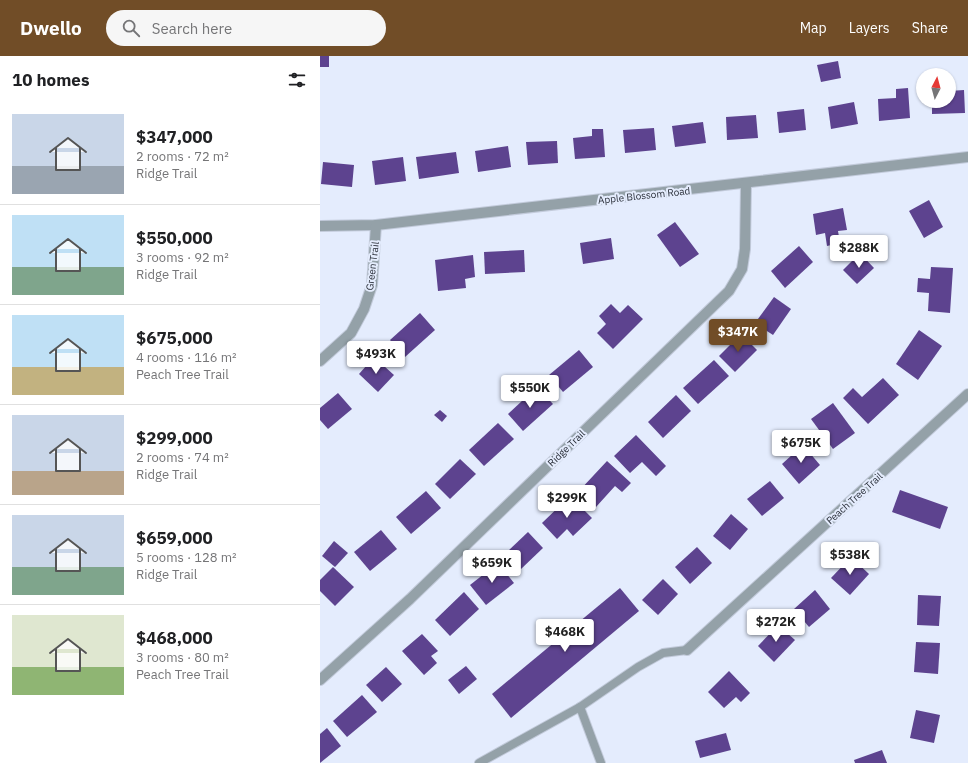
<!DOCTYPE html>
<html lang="en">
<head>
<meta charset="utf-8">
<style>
	:root { --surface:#fff; --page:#f6f6f6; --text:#202124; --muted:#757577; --line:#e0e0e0; --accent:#714d27 }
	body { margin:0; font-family:"IBM Plex Sans",sans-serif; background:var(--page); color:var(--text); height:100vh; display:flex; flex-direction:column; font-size:15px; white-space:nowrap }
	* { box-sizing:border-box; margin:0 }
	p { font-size:13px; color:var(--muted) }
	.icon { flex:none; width:22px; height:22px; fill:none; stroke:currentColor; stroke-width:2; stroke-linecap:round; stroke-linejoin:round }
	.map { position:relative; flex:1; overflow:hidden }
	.sheet { display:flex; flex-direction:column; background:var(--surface); width:320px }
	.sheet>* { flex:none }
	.needle { width:26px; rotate:6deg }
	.fabs { position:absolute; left:596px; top:12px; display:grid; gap:8px }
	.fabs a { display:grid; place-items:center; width:40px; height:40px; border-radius:50%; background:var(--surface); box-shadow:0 1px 3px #0004; font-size:20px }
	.price { position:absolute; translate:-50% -34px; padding:0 9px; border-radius:4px; background:#fff; color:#222; font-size:13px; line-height:26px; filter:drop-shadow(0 1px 2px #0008) }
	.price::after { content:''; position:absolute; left:50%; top:24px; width:12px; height:9px; margin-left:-6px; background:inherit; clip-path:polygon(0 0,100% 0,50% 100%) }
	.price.current { background:var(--accent); color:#fff }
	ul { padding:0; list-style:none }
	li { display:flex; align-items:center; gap:12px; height:100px; padding:0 12px }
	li+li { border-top:1px solid var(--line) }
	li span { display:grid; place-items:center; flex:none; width:112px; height:80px; border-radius:0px; color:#555 }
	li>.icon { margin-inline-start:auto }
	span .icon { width:48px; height:48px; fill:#fffc; stroke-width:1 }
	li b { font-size:17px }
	h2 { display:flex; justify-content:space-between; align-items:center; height:48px; padding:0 12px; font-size:17px }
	header { display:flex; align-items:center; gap:24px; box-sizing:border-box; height:56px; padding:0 20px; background:var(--accent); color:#fff }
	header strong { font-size:19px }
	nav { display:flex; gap:22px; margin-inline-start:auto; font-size:14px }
	.search { width:280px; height:36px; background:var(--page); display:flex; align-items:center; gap:10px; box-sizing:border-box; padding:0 14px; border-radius:22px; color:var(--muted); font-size:15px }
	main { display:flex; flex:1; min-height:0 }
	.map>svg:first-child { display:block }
	.building { fill:#5d438f }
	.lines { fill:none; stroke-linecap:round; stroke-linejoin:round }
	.lane-casing { stroke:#c2cada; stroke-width:10 }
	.street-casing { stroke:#c2cada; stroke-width:12 }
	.lane { stroke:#94a1a8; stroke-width:8 }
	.street { stroke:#94a1a8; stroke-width:10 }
	.labels { text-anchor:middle; stroke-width:4; stroke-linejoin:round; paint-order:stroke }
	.street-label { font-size:10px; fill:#292e38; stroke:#e4ecfd }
</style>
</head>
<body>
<header>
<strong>Dwello</strong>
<div class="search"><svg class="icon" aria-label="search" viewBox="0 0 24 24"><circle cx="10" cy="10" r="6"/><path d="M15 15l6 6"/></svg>Search here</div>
<nav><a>Map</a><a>Layers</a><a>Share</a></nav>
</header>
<main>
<section class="sheet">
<h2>10 homes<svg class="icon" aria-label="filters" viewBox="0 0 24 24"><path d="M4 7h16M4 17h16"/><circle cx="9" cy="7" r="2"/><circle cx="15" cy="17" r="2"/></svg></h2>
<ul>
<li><span style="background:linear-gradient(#c9d6e8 65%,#9aa5b1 0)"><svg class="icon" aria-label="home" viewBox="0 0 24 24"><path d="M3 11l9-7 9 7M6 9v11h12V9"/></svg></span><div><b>$347,000</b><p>2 rooms · 72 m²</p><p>Ridge Trail</p></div></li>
<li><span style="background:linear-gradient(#bfe0f5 65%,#7fa58c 0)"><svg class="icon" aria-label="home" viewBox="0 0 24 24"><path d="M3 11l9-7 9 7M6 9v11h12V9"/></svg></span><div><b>$550,000</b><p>3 rooms · 92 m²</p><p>Ridge Trail</p></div></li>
<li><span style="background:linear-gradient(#bfe0f5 65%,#c2b280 0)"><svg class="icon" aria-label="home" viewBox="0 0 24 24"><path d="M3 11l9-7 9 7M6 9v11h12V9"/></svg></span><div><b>$675,000</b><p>4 rooms · 116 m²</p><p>Peach Tree Trail</p></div></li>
<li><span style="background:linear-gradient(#c9d6e8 70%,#b9a48a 0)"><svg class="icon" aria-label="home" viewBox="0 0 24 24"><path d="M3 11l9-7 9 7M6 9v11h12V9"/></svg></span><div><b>$299,000</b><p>2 rooms · 74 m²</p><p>Ridge Trail</p></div></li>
<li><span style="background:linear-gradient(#c9d6e8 65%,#7fa58c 0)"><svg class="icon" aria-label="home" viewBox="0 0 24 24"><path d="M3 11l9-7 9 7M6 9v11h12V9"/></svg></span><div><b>$659,000</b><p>5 rooms · 128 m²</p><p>Ridge Trail</p></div></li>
<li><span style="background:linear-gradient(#dfe7d0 65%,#8fb573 0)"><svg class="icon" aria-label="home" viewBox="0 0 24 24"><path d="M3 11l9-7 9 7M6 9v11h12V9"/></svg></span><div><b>$468,000</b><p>3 rooms · 80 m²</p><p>Peach Tree Trail</p></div></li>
</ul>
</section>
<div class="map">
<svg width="648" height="707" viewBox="0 0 648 707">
	<rect width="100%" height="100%" fill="#e4ecfd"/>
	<g class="building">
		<rect x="0" y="0" width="9" height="11"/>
		<path d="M518,5L521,22L501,26L497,9Z"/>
		<path d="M588,32L590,62L559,65L558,43L576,42V33Z"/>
		<path d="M644,34L645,57L612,58V45H629V35Z"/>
		<path d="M534,46L538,68L511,73L508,51Z"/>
		<path d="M484,53L486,74L459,77L457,56Z"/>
		<path d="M436,59L438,82L407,84L406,61Z"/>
		<path d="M383,66L386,87L355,91L352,70Z"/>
		<path d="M334,72L336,94L305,97L303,74Z"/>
		<path d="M272,73H283L285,101L255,103L253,82L272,80Z"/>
		<path d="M237,85L238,107L208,109L206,86Z"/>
		<path d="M188,90L191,111L158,116L155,95Z"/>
		<path d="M136,96L139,117L99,123L96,101Z"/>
		<path d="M83,101L86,125L55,129L52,105Z"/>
		<path d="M3,106L34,109L32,131L1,128Z"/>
		<path d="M609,144L623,171L604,182L589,155Z"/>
		<path d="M523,152L527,174L518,175L520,187L507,190L505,177L496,179L493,158Z"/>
		<path d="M355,166L379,198L360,211L337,179Z"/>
		<path d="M291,182L294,203L263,208L260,187Z"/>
		<path d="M479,190L493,206L465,232L451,215Z"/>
		<path d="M204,194L205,216L165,218L164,196Z"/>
		<path d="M540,197L554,212L537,228L523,214Z"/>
		<path d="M153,199L155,221L145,223L146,232L118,235L115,204Z"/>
		<path d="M611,211L633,212L630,257L608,255L609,237L597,236L598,222L610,223Z"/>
		<path d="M454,241L471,253L453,279L435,267Z"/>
		<path d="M291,248L300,257L308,249L323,263L293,293L277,277L286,268L279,260Z"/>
		<path d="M100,257L115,274L85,301L70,284Z"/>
		<path d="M599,274L622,290L598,324L576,308Z"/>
		<path d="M421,278L437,294L415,316L399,300Z"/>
		<path d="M259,294L273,311L243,336L229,319Z"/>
		<path d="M54,301L74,319L58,336L39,318Z"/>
		<path d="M394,304L409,320L378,348L363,332Z"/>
		<path d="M563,322L579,339L548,368L523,342L533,332L542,341Z"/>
		<path d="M217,331L233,348L203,375L188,358Z"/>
		<path d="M18,337L32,353L8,373L0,364V352Z"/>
		<path d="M356,339L371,355L343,382L328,366Z"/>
		<path d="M513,347L535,377L513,393L491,363Z"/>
		<path d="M120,354L127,360L122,366L114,359Z"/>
		<path d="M178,367L194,383L164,410L149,394Z"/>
		<path d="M316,379L346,410L336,420L322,406L310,417L294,400Z"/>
		<path d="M483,389L500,409L479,428L462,408Z"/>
		<path d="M140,403L156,418L130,443L115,428Z"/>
		<path d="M287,405L311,427L302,436L295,430L276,451L259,435Z"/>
		<path d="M450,425L464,442L442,460L427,443Z"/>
		<path d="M580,434L628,451L620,473L572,456Z"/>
		<path d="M106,435L121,452L91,478L76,461Z"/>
		<path d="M250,440L272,462L253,480L247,473L237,483L222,467Z"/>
		<path d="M411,458L428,473L410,494L393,480Z"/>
		<path d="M61,474L77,493L50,515L34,496Z"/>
		<path d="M208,476L223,492L201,513L186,497Z"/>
		<path d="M14,485L28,497L15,511L2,500Z"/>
		<path d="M377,491L392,507L370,528L355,511Z"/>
		<path d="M531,501L549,518L530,539L511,522Z"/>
		<path d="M178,507L194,527L166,549L150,529Z"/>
		<path d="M13,511L34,531L15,550L0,535V524Z"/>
		<path d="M343,523L358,538L338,559L322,544Z"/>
		<path d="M300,532L319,555L191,662L172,638Z"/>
		<path d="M495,534L510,553L489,571L474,553Z"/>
		<path d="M144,536L159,553L130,580L115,564Z"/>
		<path d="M598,539L621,540L619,570L597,569Z"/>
		<path d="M458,569L475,584L454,606L438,590Z"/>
		<path d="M102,578L118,595L111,600L117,607L104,619L82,595Z"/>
		<path d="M596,586L620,587L618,618L594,616Z"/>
		<path d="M146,610L157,623L139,638L128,624Z"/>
		<path d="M66,611L82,628L62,646L46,629Z"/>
		<path d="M409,615L430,637L421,646L416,641L404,652L388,636Z"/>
		<path d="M42,639L57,656L27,681L13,665Z"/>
		<path d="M596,654L620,659L614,687L590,682Z"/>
		<path d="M7,672L21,690L0,707V678Z"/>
		<path d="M406,677L411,694L380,702L375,685Z"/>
		<path d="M562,694L567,707H535L534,704Z"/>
	</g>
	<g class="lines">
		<defs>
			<g id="lane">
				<path d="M260,651L281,707"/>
				<path d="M159,707L260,651L318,611L343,597L367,594"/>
			</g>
			<g id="street">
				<path d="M0,170L56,169L648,101"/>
				<path d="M0,305L31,277L44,253L52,229L56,169"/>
				<path d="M367,594L648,338"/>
				<path d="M0,624L90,543L409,235L422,213L425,193L426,127"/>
			</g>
		</defs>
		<use href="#lane" class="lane-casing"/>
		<use href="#street" class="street-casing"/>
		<use href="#lane" class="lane"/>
		<use href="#street" class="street"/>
	</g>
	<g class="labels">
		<g class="street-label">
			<text transform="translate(324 139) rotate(-6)" y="4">Apple Blossom Road</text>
			<text transform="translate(52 210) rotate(-83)" y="4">Green Trail</text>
			<text transform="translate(246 392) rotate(-44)" y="4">Ridge Trail</text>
			<text transform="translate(534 442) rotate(-42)" y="4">Peach Tree Trail</text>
		</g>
	</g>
</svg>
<div class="fabs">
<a><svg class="needle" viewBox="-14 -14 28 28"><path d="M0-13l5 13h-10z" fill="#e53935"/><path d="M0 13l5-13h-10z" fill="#757577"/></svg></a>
</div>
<b class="price" style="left:539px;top:213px">$288K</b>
<b class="price current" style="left:418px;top:297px">$347K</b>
<b class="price" style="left:56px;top:319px">$493K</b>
<b class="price" style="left:210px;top:353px">$550K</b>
<b class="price" style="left:481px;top:408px">$675K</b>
<b class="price" style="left:247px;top:463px">$299K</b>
<b class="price" style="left:530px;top:520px">$538K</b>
<b class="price" style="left:172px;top:528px">$659K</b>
<b class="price" style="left:456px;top:587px">$272K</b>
<b class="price" style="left:245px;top:597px">$468K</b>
</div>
</main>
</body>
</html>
